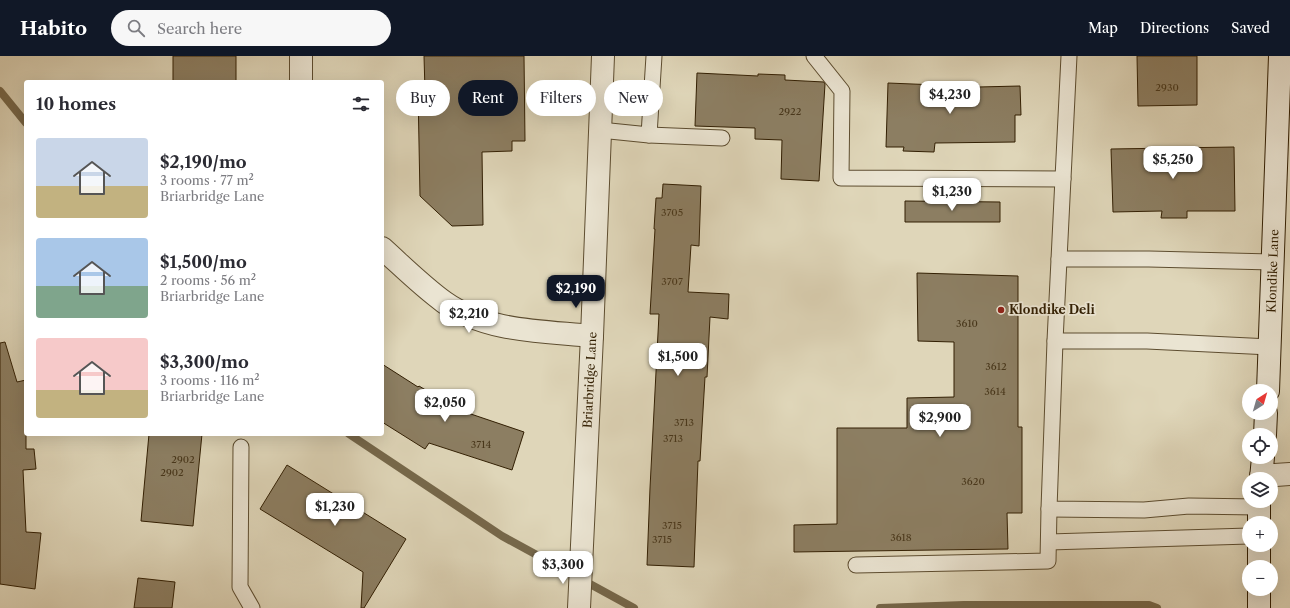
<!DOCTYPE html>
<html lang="en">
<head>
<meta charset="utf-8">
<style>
	:root { --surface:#fff; --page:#f7f7f7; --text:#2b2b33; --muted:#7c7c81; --accent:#111827 }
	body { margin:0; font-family:"Libre Caslon Text",serif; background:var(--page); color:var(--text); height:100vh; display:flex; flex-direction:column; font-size:15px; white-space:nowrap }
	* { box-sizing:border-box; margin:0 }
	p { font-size:13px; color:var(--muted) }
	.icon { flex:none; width:22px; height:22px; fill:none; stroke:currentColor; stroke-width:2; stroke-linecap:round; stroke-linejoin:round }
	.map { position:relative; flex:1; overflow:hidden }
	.side { position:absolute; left:24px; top:24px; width:360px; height:356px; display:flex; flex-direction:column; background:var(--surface); border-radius:4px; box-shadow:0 4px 16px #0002 }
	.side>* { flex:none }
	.top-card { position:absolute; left:396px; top:24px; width:380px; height:36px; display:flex; gap:8px }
	.needle { width:26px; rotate:37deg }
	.controls { position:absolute; left:1242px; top:328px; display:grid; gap:8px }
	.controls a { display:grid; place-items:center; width:36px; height:36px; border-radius:50%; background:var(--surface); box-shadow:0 4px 16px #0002; font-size:20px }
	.price { position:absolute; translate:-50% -34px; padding:0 9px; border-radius:8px; background:#fff; color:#222; font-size:13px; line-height:26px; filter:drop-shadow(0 1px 2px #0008) }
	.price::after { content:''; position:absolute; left:50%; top:24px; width:12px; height:9px; margin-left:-6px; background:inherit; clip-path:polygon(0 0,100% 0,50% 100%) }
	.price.current { background:var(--accent); color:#fff }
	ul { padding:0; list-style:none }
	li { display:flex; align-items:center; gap:12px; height:100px; padding:0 12px }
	li span { display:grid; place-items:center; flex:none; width:112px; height:80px; border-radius:4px; color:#555 }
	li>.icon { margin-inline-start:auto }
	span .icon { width:48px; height:48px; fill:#fffc; stroke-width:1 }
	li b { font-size:17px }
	h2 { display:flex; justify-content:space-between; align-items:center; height:48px; padding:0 12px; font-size:17px }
	.tag { padding:0 14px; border-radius:18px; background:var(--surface); box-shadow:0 4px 16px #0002; font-size:14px; line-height:36px }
	.tag.current { background:var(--accent); color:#fff }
	header { display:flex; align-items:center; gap:24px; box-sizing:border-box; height:56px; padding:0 20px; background:var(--accent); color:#fff }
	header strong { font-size:19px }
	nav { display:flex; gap:22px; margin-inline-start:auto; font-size:14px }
	.search { width:280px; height:36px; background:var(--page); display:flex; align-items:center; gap:10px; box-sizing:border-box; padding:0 14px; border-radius:22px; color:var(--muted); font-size:15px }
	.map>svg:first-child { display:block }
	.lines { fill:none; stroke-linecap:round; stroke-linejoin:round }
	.stream { stroke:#76684b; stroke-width:8 }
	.building { fill:#8c7e62; stroke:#321f03 }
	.lane-casing { stroke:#5d4d30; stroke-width:17 }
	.street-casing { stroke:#5d4d30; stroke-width:24 }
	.secondary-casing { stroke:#321f03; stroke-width:24 }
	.lane { stroke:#eae4d2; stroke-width:15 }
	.street { stroke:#eae4d2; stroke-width:22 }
	.secondary { stroke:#eae4d2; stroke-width:22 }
	.poi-dot { fill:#8f2418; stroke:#eae4d2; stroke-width:1.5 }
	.labels { text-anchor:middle; stroke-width:3.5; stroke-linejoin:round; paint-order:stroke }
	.number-label { font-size:10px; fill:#48371b }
	.street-label { font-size:12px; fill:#321f03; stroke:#eae4d2 }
	.poi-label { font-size:12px; font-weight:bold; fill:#321f03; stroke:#eae4d2; text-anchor:start }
</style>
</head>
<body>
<header>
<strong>Habito</strong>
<div class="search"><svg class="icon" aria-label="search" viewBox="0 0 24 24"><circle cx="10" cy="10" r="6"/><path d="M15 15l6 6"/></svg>Search here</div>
<nav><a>Map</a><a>Directions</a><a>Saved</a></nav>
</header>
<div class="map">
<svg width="1290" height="552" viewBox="0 0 1290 552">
	<rect width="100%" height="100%" fill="#dfd6b9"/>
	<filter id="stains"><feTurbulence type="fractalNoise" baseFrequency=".005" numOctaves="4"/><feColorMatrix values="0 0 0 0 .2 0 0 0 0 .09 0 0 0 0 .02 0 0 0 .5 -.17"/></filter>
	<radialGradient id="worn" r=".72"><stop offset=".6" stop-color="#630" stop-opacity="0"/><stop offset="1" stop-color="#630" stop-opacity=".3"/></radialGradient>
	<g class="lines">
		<g class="stream">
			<path d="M0,35L26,67"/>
			<path d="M349,378L502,480L634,552"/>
			<path d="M880,552L964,549H1149L1157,552"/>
		</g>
	</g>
	<g class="building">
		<rect x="173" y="0" width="63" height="26"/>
		<path d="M424,0H524L525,85H512V95L482,96L483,169L452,170L420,140L418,35H425Z"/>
		<path d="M1137,0H1197V49L1138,50Z"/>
		<path d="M697,17L758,20V18L785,19V24L824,26L825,28L819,125L781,123L782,84L755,83V72L695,70Z"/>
		<path d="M888,27L937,29V32L1020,30L1021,59H1015V86L935,87L934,96L903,95L904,91H886Z"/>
		<path d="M1234,91L1235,155H1187V162H1161L1162,155L1113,156L1111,93Z"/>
		<path d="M663,128L701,130L699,190L691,189L688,236L729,238L728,263L710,261L707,321H705L700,405H698L694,511L647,509L650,432L659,258H650L655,173H654L656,142H662Z"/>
		<path d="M905,145L1000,146V166H905Z"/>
		<path d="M917,217L1018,220V371H1022V457H1007L1008,493L794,496V469L837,468V372H907V342L954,341V286L918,285Z"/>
		<path d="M5,286L17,326L26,324V393H34L36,413L23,414L26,476L41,477L35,533L0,528V287Z"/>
		<path d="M382,308L418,331L419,330L459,354L524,376L512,414L429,387L425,393L382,366Z"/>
		<path d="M149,378H202L193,470L141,465Z"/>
		<path d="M287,409L406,483L364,552H361L363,516L260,453Z"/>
		<path d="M138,522L175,526L172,552H134Z"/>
	</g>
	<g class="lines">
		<defs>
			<g id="lane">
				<path d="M814,0L842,35L841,122L1063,123"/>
				<path d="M1069,0L1055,285L1049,453L1144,454L1189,450L1258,451"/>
				<path d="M600,74L649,79L654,0"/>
				<path d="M649,79L722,82"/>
				<path d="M1059,203H1149L1273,206"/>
				<path d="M1055,285H1147L1270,291"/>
				<path d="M241,391L240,531L252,552"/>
				<path d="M1049,486L1249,480"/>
				<path d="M856,509L1048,505L1049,453"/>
			</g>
			<g id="street">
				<path d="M301,26V0"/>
				<path d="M382,192C402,210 422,230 444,246C486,276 543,275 592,280"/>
				<path d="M1261,420L1290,418"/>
				<path d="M579,552L592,280L603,0"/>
			</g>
			<g id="secondary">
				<path d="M1268,335L1280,0"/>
				<path d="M1265,379L1266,357"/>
				<path d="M1261,423L1263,401"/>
				<path d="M1259,467V445"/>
				<path d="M1259,489V511"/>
				<path d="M1259,533V552"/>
			</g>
		</defs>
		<use href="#lane" class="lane-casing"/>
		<use href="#street" class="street-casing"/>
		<use href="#secondary" class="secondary-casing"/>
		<use href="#lane" class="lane"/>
		<use href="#street" class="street"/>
		<use href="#secondary" class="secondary"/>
	</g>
	<circle class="poi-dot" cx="1001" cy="254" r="4"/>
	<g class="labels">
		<g class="number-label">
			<text x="1167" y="35">2930</text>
			<text x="790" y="59">2922</text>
			<text x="672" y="160">3705</text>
			<text x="672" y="229">3707</text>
			<text x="967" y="271">3610</text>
			<text x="996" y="314">3612</text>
			<text x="995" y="339">3614</text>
			<text x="684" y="370">3713</text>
			<text x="673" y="386">3713</text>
			<text x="481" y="392">3714</text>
			<text x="183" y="407">2902</text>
			<text x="172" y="420">2902</text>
			<text x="973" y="429">3620</text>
			<text x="672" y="473">3715</text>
			<text x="901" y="485">3618</text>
			<text x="662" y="487">3715</text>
		</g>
		<g class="street-label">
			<text transform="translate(1273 215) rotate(-88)" y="4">Klondike Lane</text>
			<text transform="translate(590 324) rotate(-87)" y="4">Briarbridge Lane</text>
		</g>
		<g class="poi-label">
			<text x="1009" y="258">Klondike Deli</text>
		</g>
	</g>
	<rect width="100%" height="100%" filter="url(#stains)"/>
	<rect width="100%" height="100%" fill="url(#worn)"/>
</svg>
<div class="controls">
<a><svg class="needle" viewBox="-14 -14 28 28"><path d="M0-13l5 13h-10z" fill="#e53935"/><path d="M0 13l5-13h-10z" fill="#7c7c81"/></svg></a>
<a><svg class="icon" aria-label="locate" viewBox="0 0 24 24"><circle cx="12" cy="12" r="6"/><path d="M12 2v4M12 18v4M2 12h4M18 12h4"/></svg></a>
<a><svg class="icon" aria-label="layers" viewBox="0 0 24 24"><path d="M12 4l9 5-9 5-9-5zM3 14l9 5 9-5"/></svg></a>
<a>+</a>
<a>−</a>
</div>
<b class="price" style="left:950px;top:59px">$4,230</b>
<b class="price" style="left:1173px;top:124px">$5,250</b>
<b class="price" style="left:952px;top:156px">$1,230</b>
<b class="price current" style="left:576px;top:253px">$2,190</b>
<b class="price" style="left:469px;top:278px">$2,210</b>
<b class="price" style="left:678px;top:321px">$1,500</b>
<b class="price" style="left:445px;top:367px">$2,050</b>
<b class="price" style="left:940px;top:382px">$2,900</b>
<b class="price" style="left:335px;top:471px">$1,230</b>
<b class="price" style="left:563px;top:529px">$3,300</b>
<div class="top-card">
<a class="tag">Buy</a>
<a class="tag current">Rent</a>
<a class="tag">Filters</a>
<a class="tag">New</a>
</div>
<section class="side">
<h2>10 homes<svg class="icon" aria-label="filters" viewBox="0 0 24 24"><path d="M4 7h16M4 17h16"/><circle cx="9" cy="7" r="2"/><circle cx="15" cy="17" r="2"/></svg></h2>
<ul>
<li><span style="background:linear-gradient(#c9d6e8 60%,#c2b280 0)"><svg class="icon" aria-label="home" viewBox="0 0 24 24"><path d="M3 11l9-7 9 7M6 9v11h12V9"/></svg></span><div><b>$2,190/mo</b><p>3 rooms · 77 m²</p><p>Briarbridge Lane</p></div></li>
<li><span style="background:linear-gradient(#a9c7e8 60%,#7fa58c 0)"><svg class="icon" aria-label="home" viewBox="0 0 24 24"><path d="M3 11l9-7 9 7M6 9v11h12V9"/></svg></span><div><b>$1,500/mo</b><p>2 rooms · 56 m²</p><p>Briarbridge Lane</p></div></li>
<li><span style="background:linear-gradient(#f6c9c9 65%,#c2b280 0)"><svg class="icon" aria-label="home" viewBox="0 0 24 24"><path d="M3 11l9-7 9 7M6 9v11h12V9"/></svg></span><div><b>$3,300/mo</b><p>3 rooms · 116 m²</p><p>Briarbridge Lane</p></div></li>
</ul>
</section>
</div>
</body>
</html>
